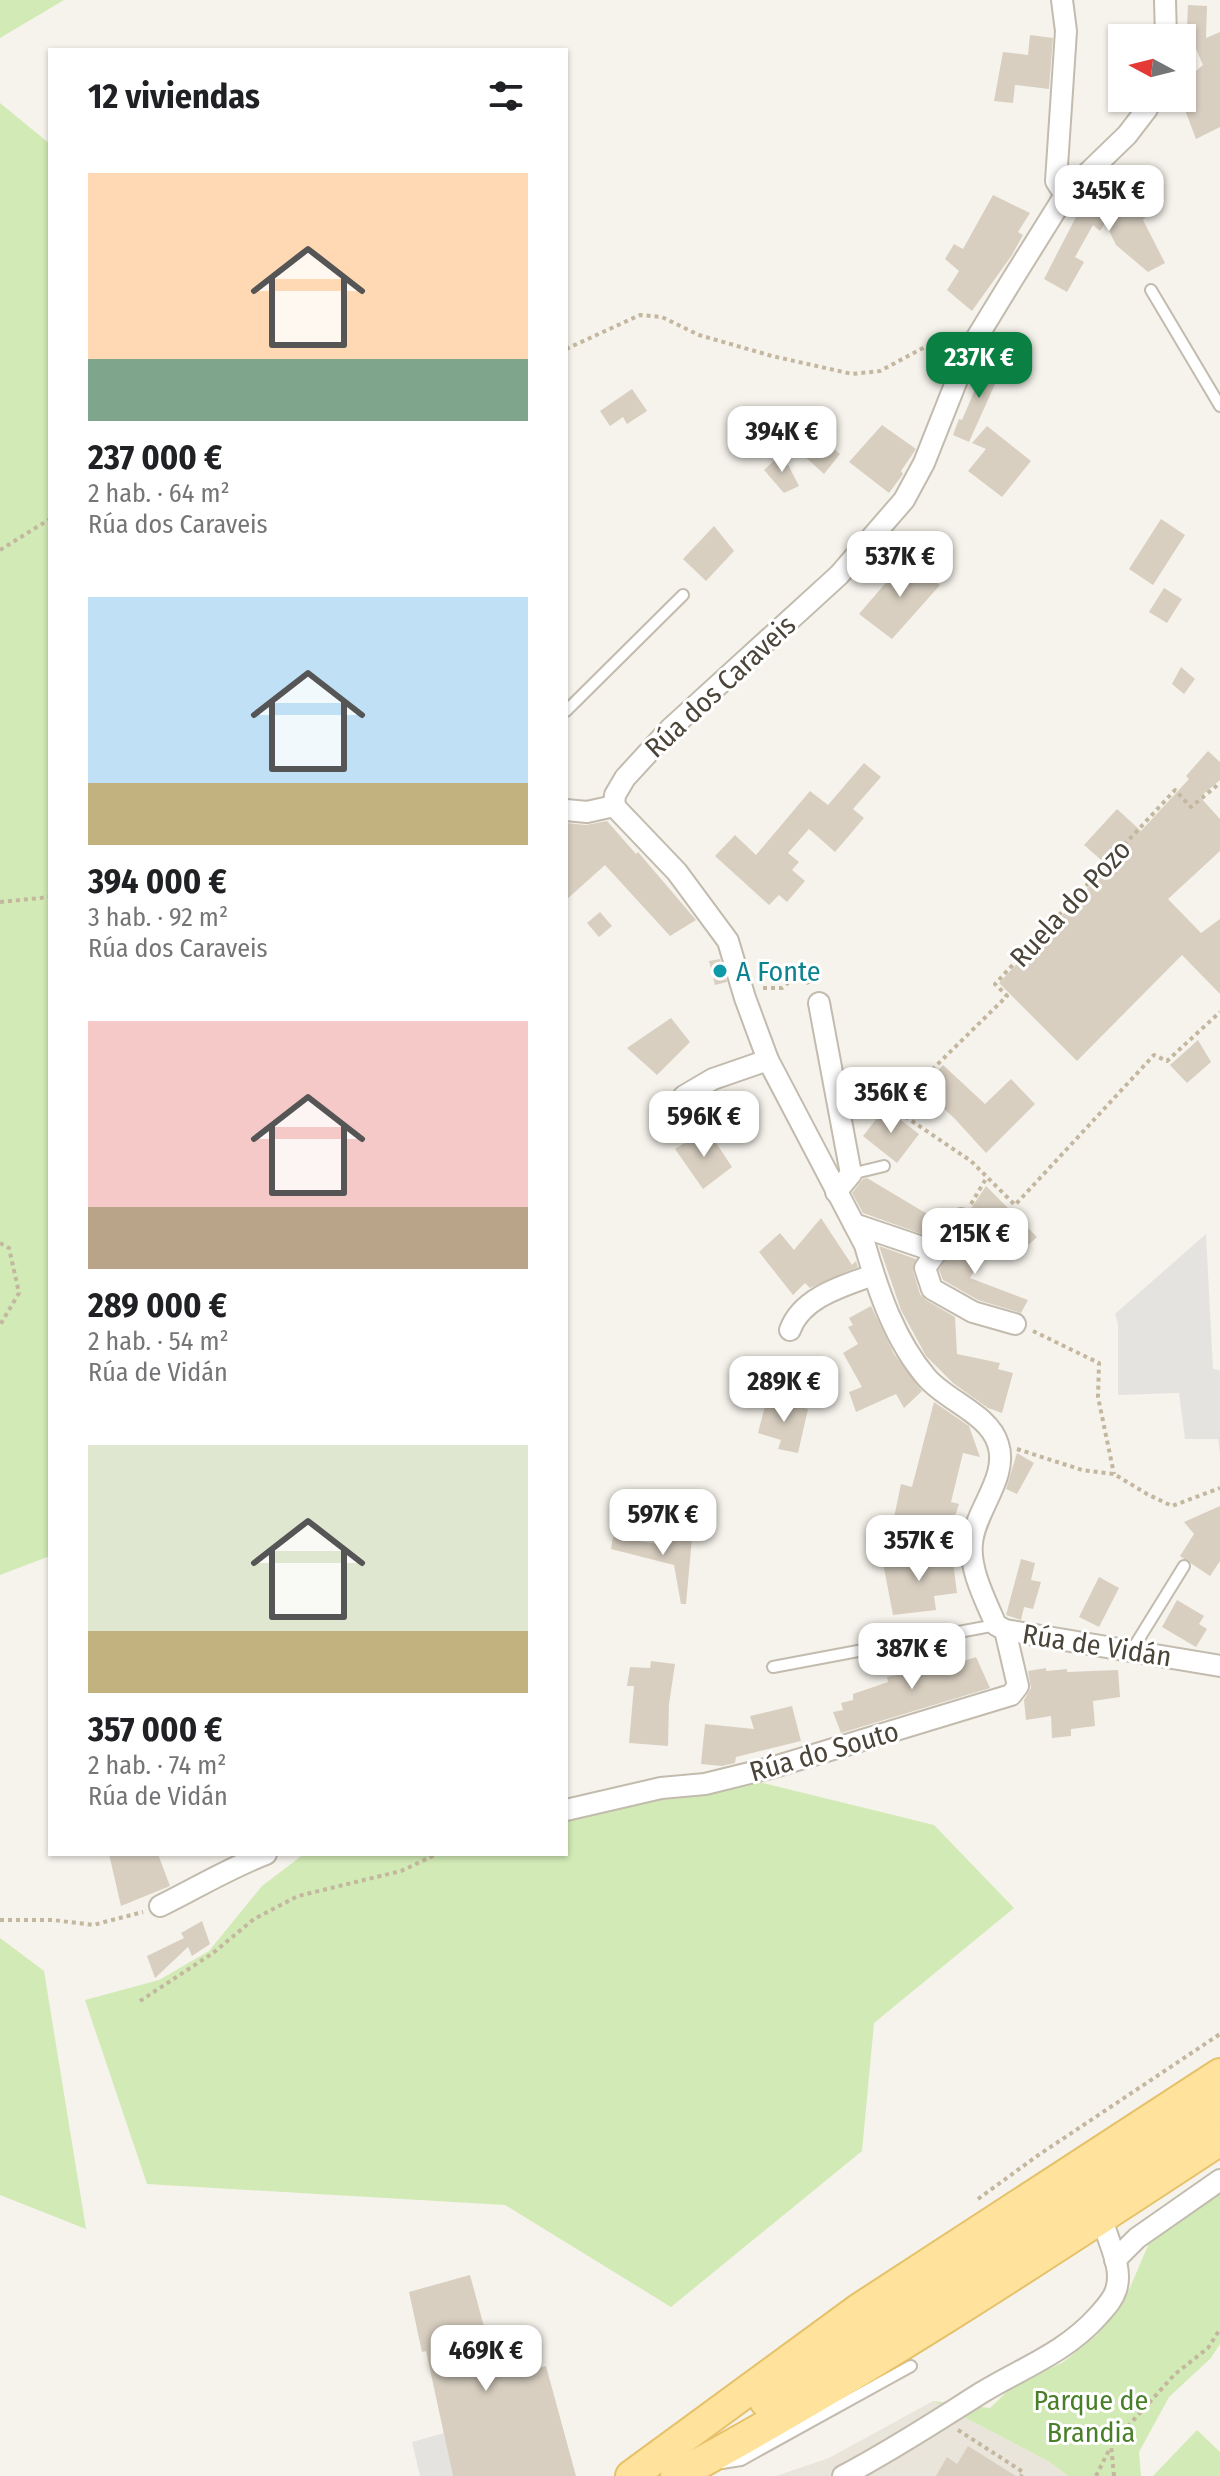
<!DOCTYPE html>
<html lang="es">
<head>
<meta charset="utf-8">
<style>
	:root { --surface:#fff; --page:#f2f2f2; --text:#202124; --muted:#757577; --accent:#0b8043 }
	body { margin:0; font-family:"Fira Sans Condensed",sans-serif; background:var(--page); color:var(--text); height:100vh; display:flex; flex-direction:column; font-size:30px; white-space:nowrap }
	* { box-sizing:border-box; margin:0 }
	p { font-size:26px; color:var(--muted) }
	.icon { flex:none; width:44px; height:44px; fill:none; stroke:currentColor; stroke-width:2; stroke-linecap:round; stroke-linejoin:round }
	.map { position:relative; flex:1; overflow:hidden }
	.sheet { position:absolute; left:48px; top:48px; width:520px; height:1808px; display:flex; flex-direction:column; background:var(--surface); border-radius:0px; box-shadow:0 2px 6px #0004 }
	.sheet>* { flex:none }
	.needle { width:52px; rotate:277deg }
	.controls { position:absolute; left:1108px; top:24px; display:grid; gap:16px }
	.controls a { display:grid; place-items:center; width:88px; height:88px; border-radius:0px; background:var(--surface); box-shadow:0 2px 6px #0004; font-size:40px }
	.price { position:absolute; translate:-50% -68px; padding:0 18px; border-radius:16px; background:#fff; color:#222; font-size:26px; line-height:52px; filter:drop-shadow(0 2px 4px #0008) }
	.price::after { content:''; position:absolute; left:50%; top:48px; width:24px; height:18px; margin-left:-12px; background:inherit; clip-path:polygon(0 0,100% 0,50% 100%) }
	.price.current { background:var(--accent); color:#fff }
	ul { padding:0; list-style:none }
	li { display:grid; align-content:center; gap:16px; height:424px; padding:0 40px }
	li span { display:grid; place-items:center; height:248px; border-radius:0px; color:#555 }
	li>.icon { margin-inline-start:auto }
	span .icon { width:144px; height:144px; fill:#fffc; stroke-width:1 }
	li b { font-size:34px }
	h2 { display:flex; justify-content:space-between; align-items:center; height:96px; padding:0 40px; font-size:34px }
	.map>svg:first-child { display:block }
	.residential { fill:#eae5da }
	.green { fill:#d2eab5 }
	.parking { fill:#e5e3e0 }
	.building { fill:#d8cfc1 }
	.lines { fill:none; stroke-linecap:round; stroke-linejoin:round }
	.service-casing { stroke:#c2bbae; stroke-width:14 }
	.minor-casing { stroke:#c2bbae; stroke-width:24 }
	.primary-casing { stroke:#e6c16a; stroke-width:34 }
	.path { stroke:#c4b79f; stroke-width:4; stroke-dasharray:4 4; stroke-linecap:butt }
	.service { stroke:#fff; stroke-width:10 }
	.minor { stroke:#fff; stroke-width:20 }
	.primary { stroke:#ffe39c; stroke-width:30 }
	.culture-dot { fill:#0f9aa8; stroke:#fff; stroke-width:3 }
	.labels { text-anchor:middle; stroke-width:6; stroke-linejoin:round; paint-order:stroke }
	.street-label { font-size:28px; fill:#4b4439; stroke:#fff }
	.culture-label { font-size:28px; fill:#0d838f; stroke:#fff; text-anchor:start }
	.park-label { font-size:28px; fill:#4a7f2a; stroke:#fff }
</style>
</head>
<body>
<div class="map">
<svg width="1220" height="2476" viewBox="0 0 1220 2476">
	<rect width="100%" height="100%" fill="#f6f3ec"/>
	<path class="residential" d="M933,2401L1048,2461L1068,2476H776L829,2458Z"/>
	<g class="green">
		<path d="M0,0H64L0,38Z"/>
		<path d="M0,103L50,144V1556L0,1575Z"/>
		<path d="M755,1781L934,1825L1014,1908L874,2023L862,2151L671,2307L505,2205L147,2184L85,2000L159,1980L209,1951L262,1886L304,1854H566V1818Z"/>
		<path d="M0,1938L44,1971L86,2229L0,2195Z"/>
		<path d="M1220,2187V2344L1211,2358L1169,2397L1139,2452L1141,2476H1068L1048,2461L933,2401L990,2408L1015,2384L1062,2363L1097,2335L1129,2290L1149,2243Z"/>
		<path d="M1197,2430L1220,2452V2476H1153Z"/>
	</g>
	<g class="parking">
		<path d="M1206,1234L1213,1369L1220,1370V1455L1218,1439H1185L1179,1393L1118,1395V1324L1115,1314Z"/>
		<path d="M444,2433L453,2476H420L412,2442Z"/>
	</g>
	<g class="building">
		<path d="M1188,5L1207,6L1206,38L1220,32V127L1196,139L1182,102V83L1203,65L1187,28Z"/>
		<path d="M1030,35L1053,38L1049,89L1015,85L1013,103L994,101L1003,52L1028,55Z"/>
		<path d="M1104,182L1131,205L1149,184L1163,196L1143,220L1165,263L1148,272L1116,245L1105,223L1100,231L1093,225L1075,257L1084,262L1067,292L1044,279L1078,213Z"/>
		<path d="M993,195L1030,213L1018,232L1023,235L1012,255L972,311L947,290L959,271L945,259L954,244L963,249Z"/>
		<path d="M989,357L1004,364L969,442L953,435L959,419L962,420Z"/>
		<path d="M632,389L647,411L627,424L623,417L610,426L600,411Z"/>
		<path d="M882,425L916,449L901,471L903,474L889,493L849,462Z"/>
		<path d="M987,426L1031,461L1002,497L968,471L986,449L972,443Z"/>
		<path d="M808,427L840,454L824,474L791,444Z"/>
		<path d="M782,453L799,486L784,493L764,470Z"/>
		<path d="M1161,519L1185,535L1153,585L1129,569Z"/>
		<path d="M714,526L734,551L706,581L683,559Z"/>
		<path d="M908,557L940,585L892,639L859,614Z"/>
		<path d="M1164,588L1182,599L1167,623L1149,612Z"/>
		<path d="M1181,667L1195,679L1184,694L1172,684Z"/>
		<path d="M1208,751L1220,762V780L1200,797L1220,819V851L1168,899L1201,933L1220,919V994L1182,955L1077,1061L999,983L1108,866L1084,845L1117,809L1141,831L1189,779L1186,776Z"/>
		<path d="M864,763L881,777L853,809L864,818L835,852L809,829L788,853L799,862L792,870L805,881L787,902L779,895L769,905L715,856L735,835L756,855L810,791L828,805Z"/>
		<path d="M607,821L636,854L638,852L696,920L670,936L605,865L566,900V823L586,825Z"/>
		<path d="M600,912L612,926L599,937L587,923Z"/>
		<path d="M720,959L727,982L715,985L709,961Z"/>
		<path d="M671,1018L690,1042L657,1075L627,1048Z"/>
		<path d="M1198,1040L1211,1062L1187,1083L1170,1065Z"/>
		<path d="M943,1065L985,1104L1011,1079L1035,1104L986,1153L955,1119L922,1088Z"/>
		<path d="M885,1108L919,1134L897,1163L863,1136Z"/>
		<path d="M707,1129L732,1167L703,1189L675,1149Z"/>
		<path d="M867,1178L939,1221L930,1237L863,1213L852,1193L863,1179Z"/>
		<path d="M986,1186L1037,1237L1021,1252L995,1224L970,1210Z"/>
		<path d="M821,1218L852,1265L856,1261L858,1267L810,1288L805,1283L793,1295L759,1252L780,1233L794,1250Z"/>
		<path d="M961,1234L988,1248L970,1278L1028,1300L1021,1313L978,1300L943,1280L939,1270Z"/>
		<path d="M879,1246L916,1259L913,1271L920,1294L926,1300L955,1317L957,1354L1000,1363L998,1369L1013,1373L1002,1413L988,1408L953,1383L926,1356L901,1310Z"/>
		<path d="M871,1306L894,1354L922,1391L904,1408L896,1394L856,1412L849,1392L862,1387L843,1353L858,1344L848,1327L853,1325L849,1318Z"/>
		<path d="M767,1398L808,1409L798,1453L778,1449L781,1440L758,1433Z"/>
		<path d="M934,1402L969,1426L980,1457L963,1453L951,1502L959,1504L953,1522L954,1540L944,1545L891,1532L901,1484L912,1487Z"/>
		<path d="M1017,1453L1034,1463L1017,1494L1006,1489Z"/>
		<path d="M1220,1506V1561L1210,1576L1180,1556L1194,1534L1184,1522Z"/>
		<path d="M613,1537L665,1545L666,1538H692L686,1604H681L674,1565L611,1549Z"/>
		<path d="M952,1554L957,1593L934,1596L936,1610L893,1615L883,1563Z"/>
		<path d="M1021,1559L1035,1563L1031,1580L1041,1582L1033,1609L1024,1607L1021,1620L1006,1615Z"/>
		<path d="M1099,1577L1119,1588L1099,1627L1079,1617Z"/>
		<path d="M1177,1600L1204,1616L1199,1624L1207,1629L1196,1647L1162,1627Z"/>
		<path d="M933,1645L939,1669L976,1657L990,1688L841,1733L833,1712L843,1710L841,1703L853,1700V1694L888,1682L887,1677L921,1670L913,1649Z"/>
		<path d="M651,1661L675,1664L669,1704L668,1746L629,1743L634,1686H627L630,1667L650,1668Z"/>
		<path d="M1046,1668V1671L1067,1669V1672L1118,1670L1120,1697L1093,1701L1095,1726L1071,1729V1736L1052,1738L1051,1716L1026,1720L1024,1700L1031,1688L1028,1671Z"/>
		<path d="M792,1706L801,1741L736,1757L735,1763L722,1766L701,1764L705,1724L754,1729L750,1716Z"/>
		<path d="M109,1854H158L170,1886L121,1906Z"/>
		<path d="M202,1921L210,1944L192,1956L188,1947L155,1978L147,1956L184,1938L181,1933Z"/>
		<path d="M470,2275L495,2367L519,2360L523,2373L546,2366L576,2476H453L426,2351L422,2352L409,2292Z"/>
		<path d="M968,2446L1016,2476H936L947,2457L957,2464Z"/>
	</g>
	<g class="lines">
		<defs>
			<g id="service">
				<path d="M1151,290L1220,406"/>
				<path d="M566,711L683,595"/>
				<path d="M841,1110L862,1087"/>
				<path d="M851,1174L884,1166"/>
				<path d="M1132,1650L1184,1566"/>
				<path d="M773,1667L996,1625"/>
				<path d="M722,2463L741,2460L911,2366"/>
			</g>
			<g id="minor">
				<path d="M1062,0L1066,31L1056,181L1065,195"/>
				<path d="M1165,0L1166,38"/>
				<path d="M614,806L677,872L728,941L745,998L768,1060L865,1245C878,1291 895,1341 927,1378C947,1401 989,1414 998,1444C1009,1477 975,1510 972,1543C969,1570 986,1601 996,1625L1005,1630L1220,1666"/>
				<path d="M614,806L615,795L625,778L670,729L839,575L904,500L924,463L968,352L1012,280L1065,195L1127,135L1147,109L1150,98"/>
				<path d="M566,810L587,812L614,806"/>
				<path d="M819,1003L851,1174L836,1192"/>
				<path d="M684,1096L713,1079L768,1060"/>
				<path d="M854,1224L922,1247L935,1254L925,1268L932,1289L973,1312L1015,1324"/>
				<path d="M935,1254L952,1224L961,1219L988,1235"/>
				<path d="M790,1330C802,1297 843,1286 873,1275"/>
				<path d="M566,1810L661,1788L705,1784L774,1767L1011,1695L1018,1686L1005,1630"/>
				<path d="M160,1906C195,1889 229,1868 266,1854"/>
				<path d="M1115,2260L1137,2238L1220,2180"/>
				<path d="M843,2476C891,2451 935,2422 981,2393C1022,2368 1065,2353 1098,2316C1105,2308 1113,2300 1116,2290C1123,2269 1110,2246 1104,2225L1110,2212"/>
			</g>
			<g id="primary">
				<path d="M765,2401L1220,2107"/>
				<path d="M631,2476L859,2309L1220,2074"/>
				<path d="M676,2476C863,2375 1042,2257 1220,2140"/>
			</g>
		</defs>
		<use href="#service" class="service-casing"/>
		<use href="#minor" class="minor-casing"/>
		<use href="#primary" class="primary-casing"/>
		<g class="path">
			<path d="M566,349L640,315L662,317L699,335L772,356L852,374L880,371L925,347L951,346"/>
			<path d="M0,550L50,519"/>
			<path d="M0,902L50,897"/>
			<path d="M763,988H782L802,971L810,987"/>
			<path d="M872,1094L971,1161L1015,1205L1154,1055L1167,1061L1220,1012"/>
			<path d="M892,1109L1007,996L995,984L1175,790L1191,807L1220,783"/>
			<path d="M971,1204L987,1177"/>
			<path d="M0,1243L9,1248L19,1293L0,1325"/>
			<path d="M1033,1331L1099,1363L1098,1397L1114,1474"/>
			<path d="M1017,1449L1082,1470L1114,1474L1147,1494L1172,1506L1220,1488"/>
			<path d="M0,1920H53L93,1925L143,1912"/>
			<path d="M140,2001L213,1953L254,1919L298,1896L401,1871L437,1854"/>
			<path d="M978,2199L1037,2156L1220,2034"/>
			<path d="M958,2430L1023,2472L1021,2476"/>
			<path d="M1096,2476L1110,2448"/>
			<path d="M1114,2476L1111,2445L1175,2374L1208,2348L1220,2329"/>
		</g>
		<use href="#service" class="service"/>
		<use href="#minor" class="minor"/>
		<use href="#primary" class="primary"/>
	</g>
	<circle class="culture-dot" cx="720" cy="971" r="8"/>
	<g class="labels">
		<g class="street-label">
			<text transform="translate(720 686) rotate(-43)" y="10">Rúa dos Caraveis</text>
			<text transform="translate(1070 903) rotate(-47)" y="10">Ruela do Pozo</text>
			<text transform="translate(1097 1645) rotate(9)" y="10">Rúa de Vidán</text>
			<text transform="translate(824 1751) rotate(-16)" y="10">Rúa do Souto</text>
		</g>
		<g class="culture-label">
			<text x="736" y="981">A Fonte</text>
		</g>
		<g class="park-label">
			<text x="1091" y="2410">Parque de<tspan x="1091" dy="32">Brandia</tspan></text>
		</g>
	</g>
</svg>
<div class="controls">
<a><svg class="needle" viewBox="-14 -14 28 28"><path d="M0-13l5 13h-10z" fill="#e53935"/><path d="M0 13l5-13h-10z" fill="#757577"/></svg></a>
</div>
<b class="price" style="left:1109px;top:233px">345K €</b>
<b class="price current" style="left:979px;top:400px">237K €</b>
<b class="price" style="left:782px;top:474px">394K €</b>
<b class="price" style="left:900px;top:599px">537K €</b>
<b class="price" style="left:891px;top:1135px">356K €</b>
<b class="price" style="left:704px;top:1159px">596K €</b>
<b class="price" style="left:975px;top:1276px">215K €</b>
<b class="price" style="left:784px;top:1424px">289K €</b>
<b class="price" style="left:663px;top:1557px">597K €</b>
<b class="price" style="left:919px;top:1583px">357K €</b>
<b class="price" style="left:912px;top:1691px">387K €</b>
<b class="price" style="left:486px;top:2393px">469K €</b>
<section class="sheet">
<h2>12 viviendas<svg class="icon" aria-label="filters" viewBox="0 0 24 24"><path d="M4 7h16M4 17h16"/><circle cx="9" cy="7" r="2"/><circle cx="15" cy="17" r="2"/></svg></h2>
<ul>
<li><span style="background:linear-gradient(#ffd9b3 75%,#7fa58c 0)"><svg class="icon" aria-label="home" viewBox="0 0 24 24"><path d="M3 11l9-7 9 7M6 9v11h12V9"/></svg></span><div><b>237 000 €</b><p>2 hab. · 64 m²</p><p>Rúa dos Caraveis</p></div></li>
<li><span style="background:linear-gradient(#bfe0f5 75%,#c2b280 0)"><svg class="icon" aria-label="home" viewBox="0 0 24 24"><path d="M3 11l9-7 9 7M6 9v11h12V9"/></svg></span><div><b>394 000 €</b><p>3 hab. · 92 m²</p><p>Rúa dos Caraveis</p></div></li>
<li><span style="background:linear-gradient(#f6c9c9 75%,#b9a48a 0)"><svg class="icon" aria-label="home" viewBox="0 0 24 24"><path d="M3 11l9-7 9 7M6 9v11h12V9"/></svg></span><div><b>289 000 €</b><p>2 hab. · 54 m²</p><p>Rúa de Vidán</p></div></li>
<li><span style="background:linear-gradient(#dfe7d0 75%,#c2b280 0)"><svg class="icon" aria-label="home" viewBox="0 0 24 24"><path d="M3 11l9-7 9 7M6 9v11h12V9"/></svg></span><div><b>357 000 €</b><p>2 hab. · 74 m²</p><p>Rúa de Vidán</p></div></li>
</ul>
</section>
</div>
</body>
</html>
